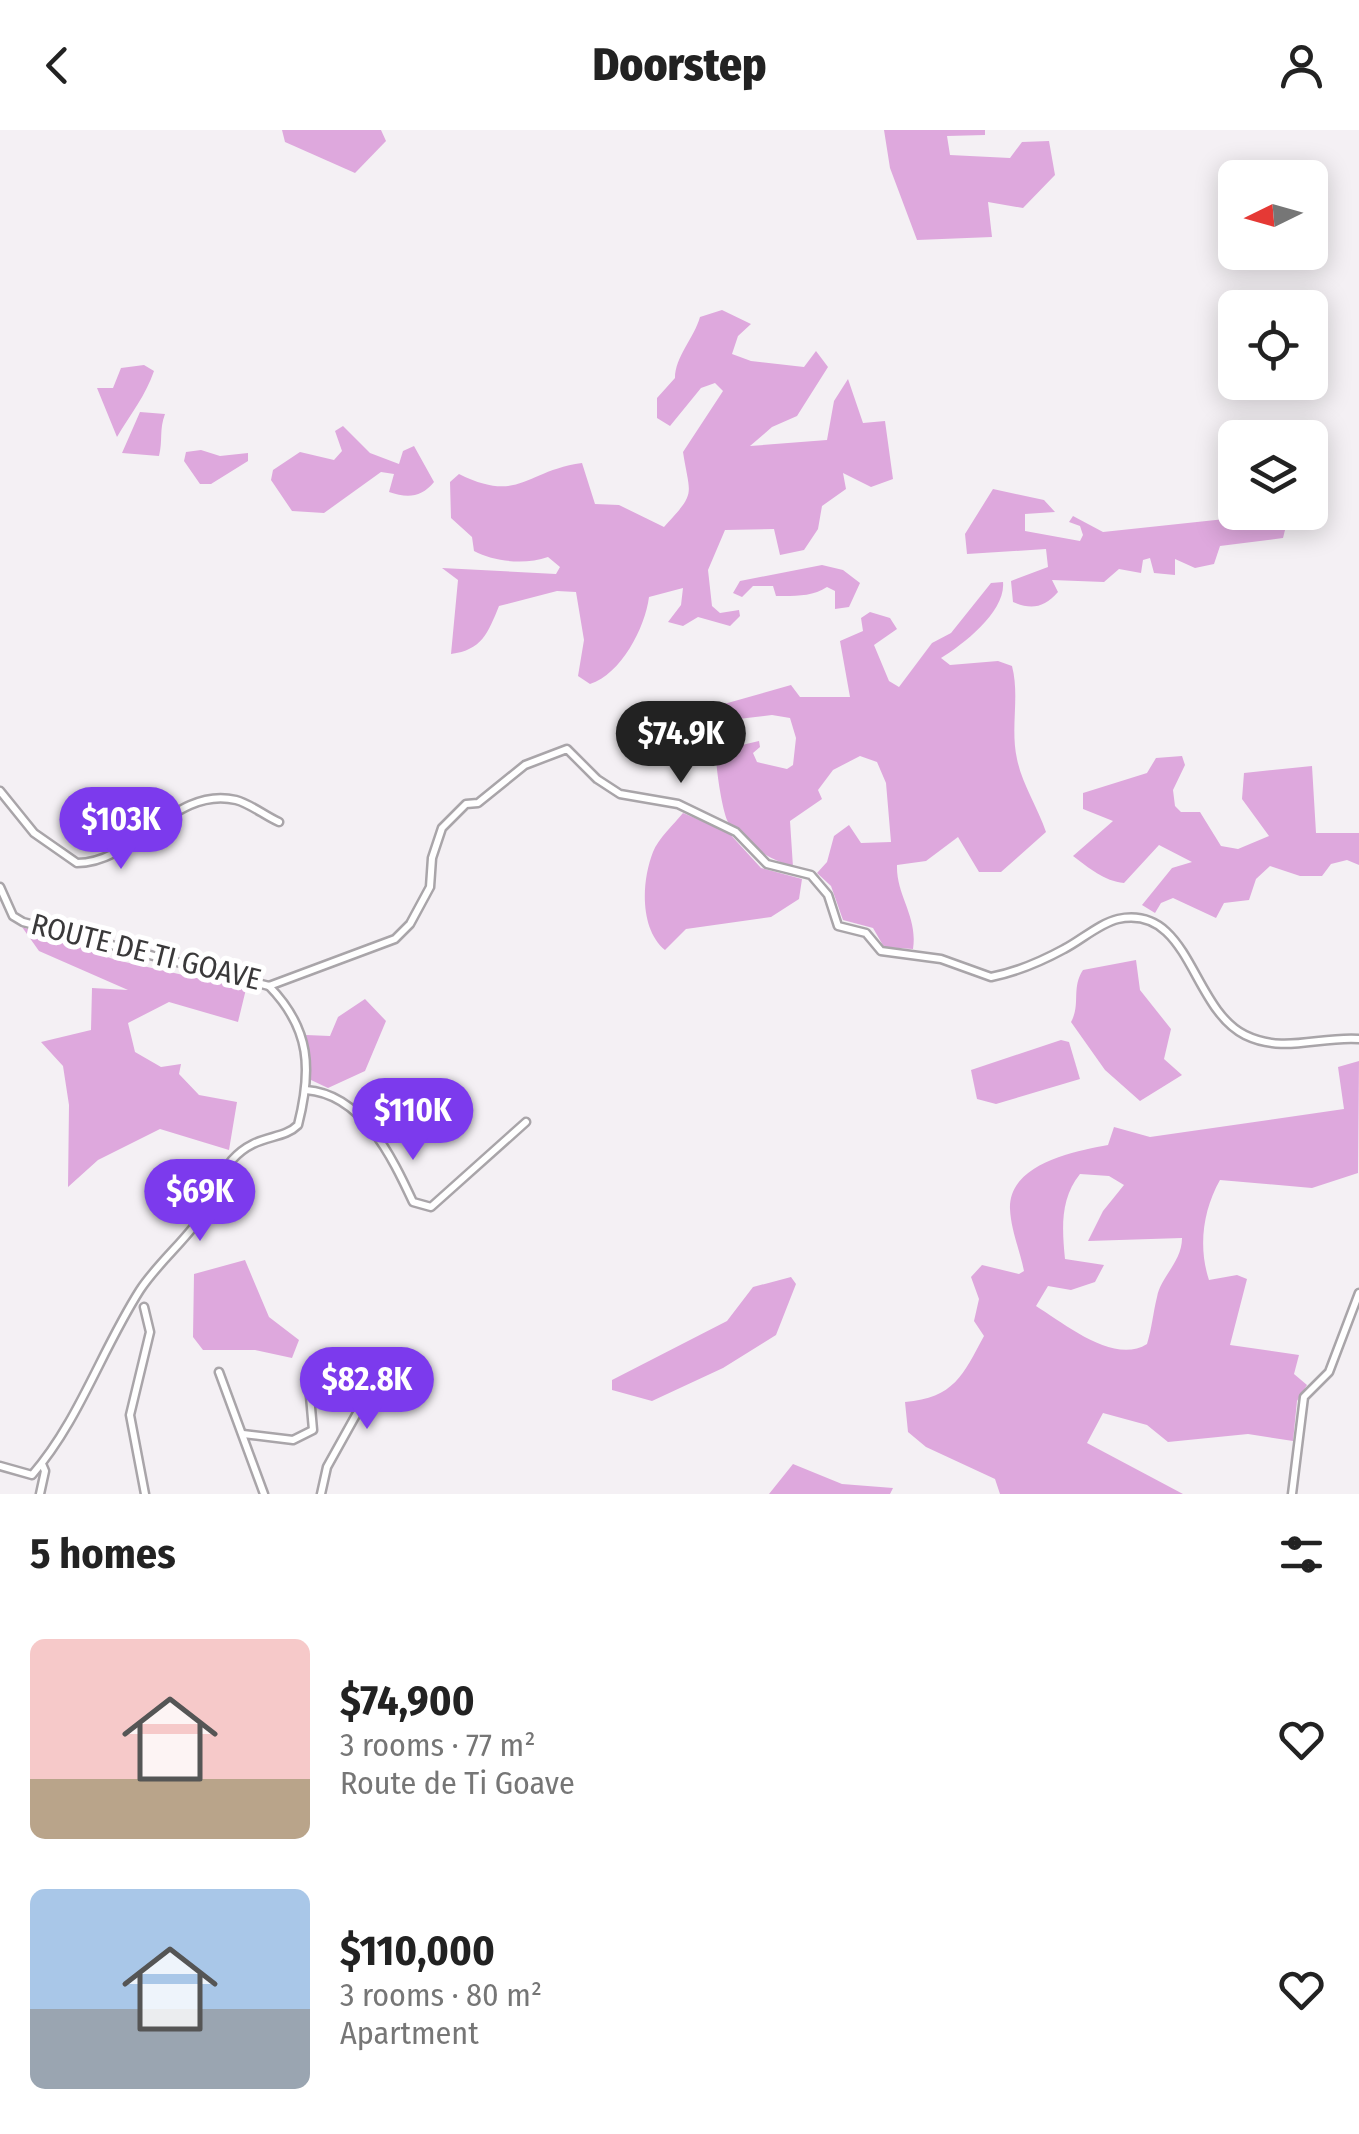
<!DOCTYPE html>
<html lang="en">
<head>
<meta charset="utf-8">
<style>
	:root { --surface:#fff; --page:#f2f2f2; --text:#222; --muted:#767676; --accent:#7c3aed }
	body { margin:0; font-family:"Fira Sans Condensed",sans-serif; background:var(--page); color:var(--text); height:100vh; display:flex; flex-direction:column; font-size:38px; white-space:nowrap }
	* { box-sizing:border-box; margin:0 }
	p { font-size:32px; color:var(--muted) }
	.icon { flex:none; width:55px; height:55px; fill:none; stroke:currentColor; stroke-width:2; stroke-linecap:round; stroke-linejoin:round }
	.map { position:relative; height:1364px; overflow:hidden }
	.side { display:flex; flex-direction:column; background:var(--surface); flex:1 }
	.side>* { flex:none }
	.needle { width:65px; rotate:265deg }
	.tools { position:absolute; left:1218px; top:30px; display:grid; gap:20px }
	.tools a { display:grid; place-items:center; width:110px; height:110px; border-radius:15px; background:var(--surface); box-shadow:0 5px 25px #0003; font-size:50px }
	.price { position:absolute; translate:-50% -85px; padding:0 22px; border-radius:35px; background:var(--accent); color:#fff; font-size:32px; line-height:65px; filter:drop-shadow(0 2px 5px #0008) }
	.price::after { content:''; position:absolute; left:50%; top:60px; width:30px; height:22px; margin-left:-15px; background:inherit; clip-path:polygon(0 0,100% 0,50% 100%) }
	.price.selected { background:#222; color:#fff }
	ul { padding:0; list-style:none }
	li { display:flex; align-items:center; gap:30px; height:250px; padding:0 30px }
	li span { display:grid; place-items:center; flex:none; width:280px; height:200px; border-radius:15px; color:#555 }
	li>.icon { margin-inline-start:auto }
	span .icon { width:120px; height:120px; fill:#fffc; stroke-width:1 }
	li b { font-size:42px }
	h2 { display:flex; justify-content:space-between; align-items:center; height:120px; padding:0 30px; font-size:42px }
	header { display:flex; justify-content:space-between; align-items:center; height:130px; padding:0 30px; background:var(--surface); font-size:45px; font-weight:800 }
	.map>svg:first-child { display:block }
	.green { fill:#dea8dd; fill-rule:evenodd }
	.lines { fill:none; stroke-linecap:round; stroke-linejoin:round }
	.street-casing { stroke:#a9a5a9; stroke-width:11 }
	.street { stroke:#fff; stroke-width:6 }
	.labels { text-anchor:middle; stroke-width:10; stroke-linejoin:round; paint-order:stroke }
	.street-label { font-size:30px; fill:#3a393a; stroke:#fff }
</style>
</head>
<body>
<header><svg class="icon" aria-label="back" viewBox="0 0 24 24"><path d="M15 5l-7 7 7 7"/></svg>Doorstep<svg class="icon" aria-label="person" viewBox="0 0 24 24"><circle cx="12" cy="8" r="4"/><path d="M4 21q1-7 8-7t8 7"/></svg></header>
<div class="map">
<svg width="1359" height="1364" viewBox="0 0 1359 1364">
	<rect width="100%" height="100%" fill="#f4f0f4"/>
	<g class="green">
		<path d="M282,0H381L386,11L355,43L285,12Z"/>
		<path d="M884,0H985V5L947,6L950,25L1010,28L1022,12L1049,11L1055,45L1023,78L988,72L992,107L917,110L890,38Z"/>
		<path d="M722,180L751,194L738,206L732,224L751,231L804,237L816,221L828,237L797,286L772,297L750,316L827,310L834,271L848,249L863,293L885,291L893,349L871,357L843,343L846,359L822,376L818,399L804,420L780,425L774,399L725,400L708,440L712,476L720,483L739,480L740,486L730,496L698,487L683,496L668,492L681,475L683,458L649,467C645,498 621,544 590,554L578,546L584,510L576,462L557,461L499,476C488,503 482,520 451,524L458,450L442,438L556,444L560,437L548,427C525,435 495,432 474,421L472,407L451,388L450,352L459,344C520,374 524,341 582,333L595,374L619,375L664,397C697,361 690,367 683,322L723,261L715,253L701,258L670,296L657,288V268L675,248C675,227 694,208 700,187Z"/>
		<path d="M144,235L154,241C146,265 130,285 117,307L97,258H113L121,238Z"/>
		<path d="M140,282L165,284C159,300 163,310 159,326L122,323Z"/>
		<path d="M343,296L370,323L399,334L403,321L414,316L434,352C421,368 407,368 389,362L394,344L381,342L324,383L292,381L271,350L273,340L300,322L334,330L342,321L335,301Z"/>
		<path d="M201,320L220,326L248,323V331L211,354H200L184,331L186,322Z"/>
		<path d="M993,359L1044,370L1055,382L1025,384V401L1080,411L1083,405L1080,396L1069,392L1073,386L1103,402L1281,383L1286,396L1283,408L1220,416L1214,434L1195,438L1175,429V445L1154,443L1150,428L1143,430L1141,443L1119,439L1104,452L1052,450L1058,462C1044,478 1031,480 1013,472L1011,451L1048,437L1046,419L967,424L965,404Z"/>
		<path d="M822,435L843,440L860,453L849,477L835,479V461L827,457C812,467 793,466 776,466L773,456H753L742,467L733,463L740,451Z"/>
		<path d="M1003,452C1006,481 964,514 941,528L950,535L998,531L1012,536C1020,567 1010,597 1017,629C1022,654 1038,678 1046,702L1001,742H979L958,707L926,731L897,735C896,766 918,786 913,819L884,817L873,798L843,790L831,756L817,743L827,732L834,706L849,695L861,713L891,712L886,653L877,632L860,626L833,640L818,660L822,669L790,691L793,737C771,730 741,713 728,692C722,681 715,633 716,621L759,611L760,617L753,623L757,632L787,639L793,635L796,608L790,588L772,585L730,590L722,585L724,574L791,555L800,567H850L840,511L863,501L861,488L870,482L890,488L897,499L874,515L889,551L899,557L932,513L951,503L991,453Z"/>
		<path d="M1182,626L1185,635L1173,660L1175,676L1181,682H1200L1221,716L1238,719L1269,706L1242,669L1244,643L1312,636L1316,703H1359V735L1347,730L1331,734L1322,746H1300L1270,736L1256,749L1249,770L1224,773L1216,788L1173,768L1161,773L1155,783L1142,775L1172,738L1192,732L1159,715L1124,753C1104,751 1089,738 1073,726L1113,691L1083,679V663L1147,643L1156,628Z"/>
		<path d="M683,683L728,702L761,738L802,749L799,769L771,787L686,799L665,820C640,799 641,753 653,722C658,709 674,694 683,683Z"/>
		<path d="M22,797L116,830L246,859L238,892L169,872L128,893L135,922L161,937L181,934L179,944L199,965L237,972L229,1020L160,999L98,1030L68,1057L69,975L63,936L41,912L91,900L92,858L128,860L39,821Z"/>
		<path d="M1136,830L1140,860L1171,899L1164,929L1182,945L1140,971L1105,940L1071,892C1081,874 1071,858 1083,840Z"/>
		<path d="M365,869L386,891L365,941L328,958L311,950L306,905L330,906L338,887Z"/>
		<path d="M1061,910L1069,912L1080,949L996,974L977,969L971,940Z"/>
		<path d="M1359,931L1358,1043L1312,1058L1220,1050C1203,1080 1198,1117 1209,1150L1237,1145L1247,1149L1230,1215L1299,1225L1294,1244L1307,1255L1297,1271L1293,1311L1248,1304L1168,1312L1147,1295L1103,1283L1087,1313L1183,1364H1000L995,1349L926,1317L908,1302L905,1272C954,1268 963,1245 984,1206L974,1191L979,1169L971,1147L982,1135L1019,1144L1024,1141C1020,1121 1011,1100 1010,1079C1008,1034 1075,1021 1108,1015L1114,997L1150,1007L1344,979L1338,937ZM1080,1044L1109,1046L1124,1055L1103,1081L1088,1111L1182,1108C1182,1132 1161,1146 1157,1167C1153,1183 1152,1198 1147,1214C1114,1235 1065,1194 1036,1176L1048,1156L1071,1160L1095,1152L1104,1135L1065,1129C1062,1098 1060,1069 1080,1044Z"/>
		<path d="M245,1130L269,1187L299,1210L292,1228L255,1220H203L193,1207L194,1144Z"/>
		<path d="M791,1147L796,1154L776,1205L723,1238L652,1271L612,1260V1250L727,1191L753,1157Z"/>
		<path d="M793,1334L842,1354L893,1358L890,1364H769Z"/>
	</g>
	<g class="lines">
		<defs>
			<g id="street">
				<path d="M0,661L34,703L77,733C135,733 175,655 236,670C251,674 265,686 279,692"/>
				<path d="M0,757L13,786L23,792L269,856L395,809L410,794L430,757L432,728L442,698L466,674L478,673L525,635L567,619L597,649L620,664L678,674L736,702L767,734L811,745L828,765L838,796L866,803L881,821L941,829L991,847C1016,842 1042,831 1064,819C1080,811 1100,793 1118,789C1190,774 1191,878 1245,905C1284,924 1319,906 1359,909"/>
				<path d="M306,960C362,964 392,1027 413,1072L431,1077L526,992"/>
				<path d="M144,1177L150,1202L130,1285L145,1364"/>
				<path d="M219,1242L264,1364"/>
				<path d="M243,1304L293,1310L313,1300L310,1266L362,1231"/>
				<path d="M0,1336L32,1345C79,1291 101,1221 140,1160C159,1131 190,1107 208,1077C217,1061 219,1045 232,1030C256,1003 282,1011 298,995C312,940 311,899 269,856"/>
				<path d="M40,1364L45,1341L42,1334"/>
				<path d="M321,1364L327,1337L386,1231"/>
				<path d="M1292,1364L1304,1267L1329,1242L1359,1163"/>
			</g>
		</defs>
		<use href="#street" class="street-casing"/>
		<use href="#street" class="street"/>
	</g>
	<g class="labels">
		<g class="street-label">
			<text transform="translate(146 822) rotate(14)" y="10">ROUTE DE TI GOAVE</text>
		</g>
	</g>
</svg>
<div class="tools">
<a><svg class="needle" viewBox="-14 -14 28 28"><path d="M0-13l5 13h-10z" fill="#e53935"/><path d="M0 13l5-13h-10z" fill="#767676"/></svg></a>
<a><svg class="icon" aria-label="locate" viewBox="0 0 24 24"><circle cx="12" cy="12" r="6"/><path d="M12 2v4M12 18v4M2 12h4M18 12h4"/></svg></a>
<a><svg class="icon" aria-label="layers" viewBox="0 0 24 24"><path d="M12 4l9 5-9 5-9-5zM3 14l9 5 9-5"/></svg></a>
</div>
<b class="price selected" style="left:681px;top:656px">$74.9K</b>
<b class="price" style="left:121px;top:742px">$103K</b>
<b class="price" style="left:413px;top:1033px">$110K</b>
<b class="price" style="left:200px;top:1114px">$69K</b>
<b class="price" style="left:367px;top:1302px">$82.8K</b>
</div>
<section class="side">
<h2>5 homes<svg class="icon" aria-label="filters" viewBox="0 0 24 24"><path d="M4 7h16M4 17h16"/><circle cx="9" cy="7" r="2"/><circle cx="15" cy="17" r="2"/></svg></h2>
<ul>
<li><span style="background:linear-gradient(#f6c9c9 70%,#b9a48a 0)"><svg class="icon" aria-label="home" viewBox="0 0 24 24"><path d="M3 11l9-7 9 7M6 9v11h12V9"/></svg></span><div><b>$74,900</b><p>3 rooms · 77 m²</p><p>Route de Ti Goave</p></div><svg class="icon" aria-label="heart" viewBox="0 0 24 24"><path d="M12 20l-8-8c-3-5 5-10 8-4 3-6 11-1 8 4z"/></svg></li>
<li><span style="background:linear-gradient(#a9c7e8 60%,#9aa5b1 0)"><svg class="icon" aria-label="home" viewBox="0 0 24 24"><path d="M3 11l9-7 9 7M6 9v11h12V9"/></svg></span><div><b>$110,000</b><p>3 rooms · 80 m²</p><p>Apartment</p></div><svg class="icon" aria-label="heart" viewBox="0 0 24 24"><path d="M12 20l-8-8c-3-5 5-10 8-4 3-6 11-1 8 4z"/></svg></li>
</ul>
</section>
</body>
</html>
